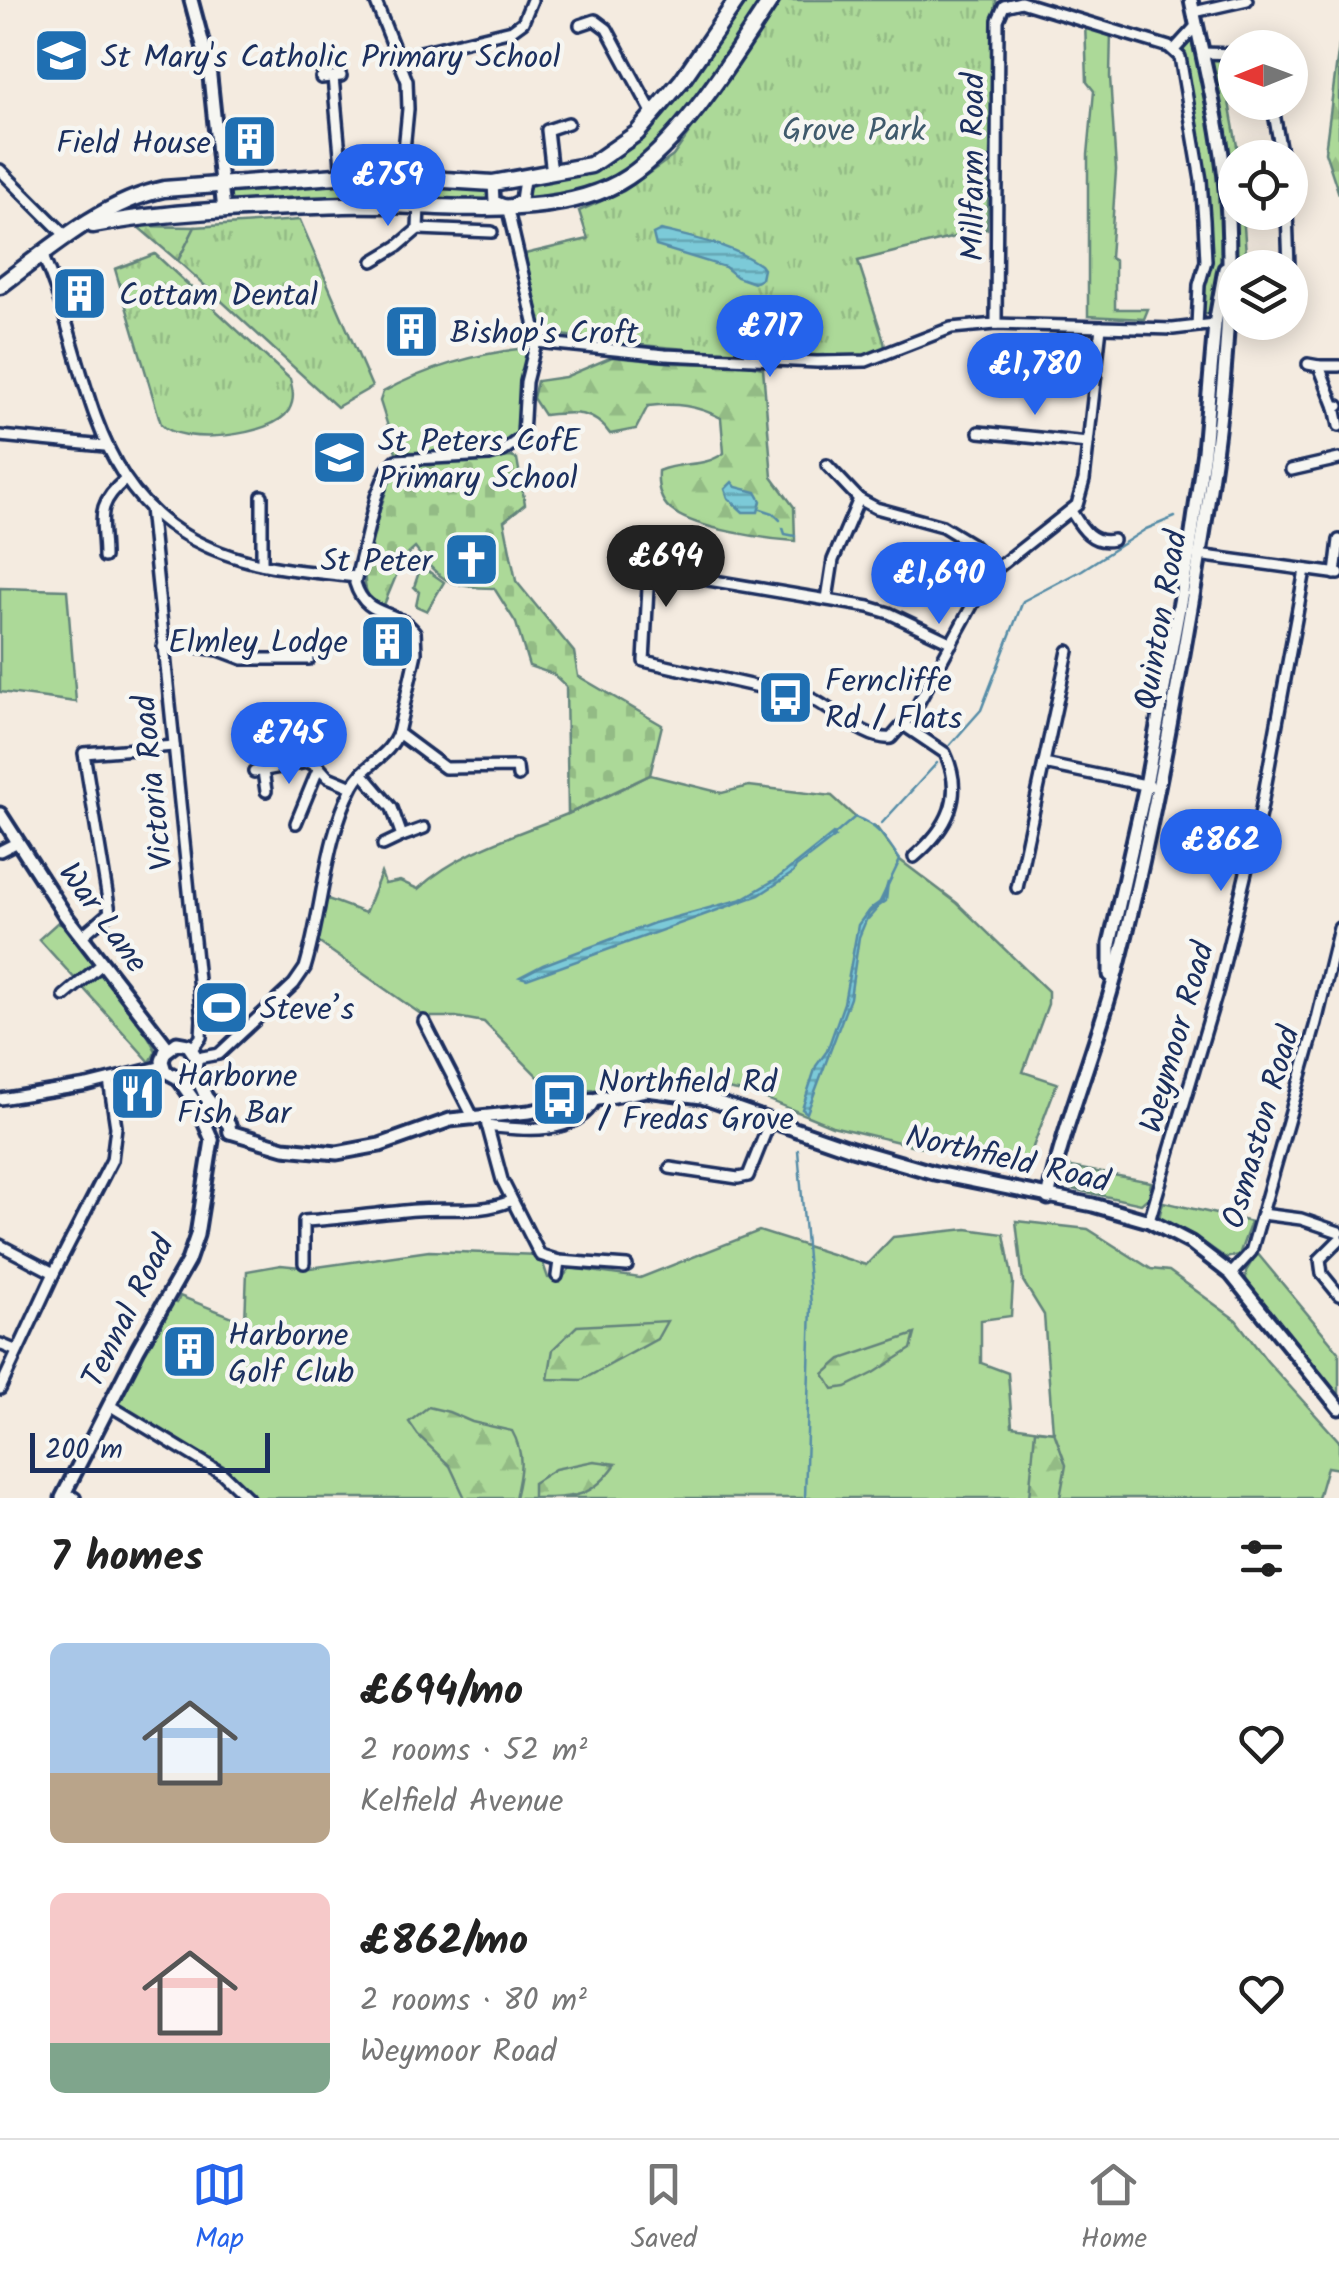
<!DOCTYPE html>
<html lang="en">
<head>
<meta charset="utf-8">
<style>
	:root { --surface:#fff; --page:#f2f2f2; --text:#222; --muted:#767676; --line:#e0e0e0; --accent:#2563eb }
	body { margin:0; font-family:Kalam,sans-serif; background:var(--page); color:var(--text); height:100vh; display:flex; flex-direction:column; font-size:38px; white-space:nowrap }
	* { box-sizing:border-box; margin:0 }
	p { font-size:32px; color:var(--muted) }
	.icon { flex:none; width:55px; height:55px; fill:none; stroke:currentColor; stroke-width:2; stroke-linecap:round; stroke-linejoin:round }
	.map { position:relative; height:1498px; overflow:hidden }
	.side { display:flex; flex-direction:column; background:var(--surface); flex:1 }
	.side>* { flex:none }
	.needle { width:65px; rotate:269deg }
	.tools { position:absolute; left:1218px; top:30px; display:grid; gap:20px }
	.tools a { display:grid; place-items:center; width:90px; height:90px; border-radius:50%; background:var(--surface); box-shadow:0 5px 25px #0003; font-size:50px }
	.scale { position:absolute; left:30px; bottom:25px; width:240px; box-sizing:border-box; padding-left:10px; border:5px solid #1b2f5e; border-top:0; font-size:28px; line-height:35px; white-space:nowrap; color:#1b2f5e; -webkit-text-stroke:8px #f6f6f2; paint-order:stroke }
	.price { position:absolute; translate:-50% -85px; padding:0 22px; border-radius:35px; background:var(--accent); color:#fff; font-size:32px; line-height:65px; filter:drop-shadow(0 2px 5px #0008) }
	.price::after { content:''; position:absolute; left:50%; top:60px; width:30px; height:22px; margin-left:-15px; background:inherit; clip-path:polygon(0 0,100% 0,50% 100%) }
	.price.on { background:#222; color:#fff }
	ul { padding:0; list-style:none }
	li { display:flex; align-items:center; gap:30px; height:250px; padding:0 50px }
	li span { display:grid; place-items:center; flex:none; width:280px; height:200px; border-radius:15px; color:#555 }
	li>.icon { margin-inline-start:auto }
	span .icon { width:120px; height:120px; fill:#fffc; stroke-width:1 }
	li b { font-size:42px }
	h2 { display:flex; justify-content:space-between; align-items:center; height:120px; padding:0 50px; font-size:42px }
	.menu { display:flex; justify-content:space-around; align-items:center; height:140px; border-top:2px solid var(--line); background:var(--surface); font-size:28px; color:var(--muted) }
	.menu a { display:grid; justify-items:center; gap:5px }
	.menu .on { color:var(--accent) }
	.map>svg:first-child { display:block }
	.green { fill:#acd998; stroke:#64847b; stroke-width:2.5 }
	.forest { fill:url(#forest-firs); stroke:#64847b; stroke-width:2.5 }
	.cemetery { fill:url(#cemetery-stones); stroke:#64847b; stroke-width:2.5 }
	.park { fill:url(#park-tufts); stroke:#64847b; stroke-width:2.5 }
	.water { fill:url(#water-rules); stroke:#558ca7; stroke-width:2.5 }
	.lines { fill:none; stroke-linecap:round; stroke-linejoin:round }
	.stream { stroke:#558ca7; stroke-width:2.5 }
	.minor-casing { stroke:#1b2f5e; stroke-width:16 }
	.tertiary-casing { stroke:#1b2f5e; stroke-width:19 }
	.primary-casing { stroke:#1b2f5e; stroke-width:21 }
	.minor { stroke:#f6f6f2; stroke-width:9 }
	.tertiary { stroke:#f6f6f2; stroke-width:11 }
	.primary { stroke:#f6f6f2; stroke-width:14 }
	.labels { text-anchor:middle; stroke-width:9; stroke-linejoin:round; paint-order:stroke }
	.poi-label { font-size:32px; fill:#1b2f5e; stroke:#f6f6f2; text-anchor:start }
	.park-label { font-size:32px; fill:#3f5a6c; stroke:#f6f6f2 }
	.street-label { font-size:32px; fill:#1b2f5e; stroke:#f6f6f2 }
</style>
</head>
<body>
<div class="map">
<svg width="1339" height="1498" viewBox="0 0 1339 1498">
	<defs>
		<pattern id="forest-firs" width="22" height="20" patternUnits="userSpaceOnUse" patternTransform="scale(2.5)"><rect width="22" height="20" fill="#acd998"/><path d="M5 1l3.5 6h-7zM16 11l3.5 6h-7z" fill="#93bb85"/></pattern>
		<pattern id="cemetery-stones" width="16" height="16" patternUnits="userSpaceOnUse" patternTransform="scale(2.5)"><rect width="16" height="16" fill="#acd998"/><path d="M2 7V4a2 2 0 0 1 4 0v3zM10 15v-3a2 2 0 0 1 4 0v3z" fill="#93bb85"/></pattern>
		<pattern id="park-tufts" width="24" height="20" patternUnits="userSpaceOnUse" patternTransform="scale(2.5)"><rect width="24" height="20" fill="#acd998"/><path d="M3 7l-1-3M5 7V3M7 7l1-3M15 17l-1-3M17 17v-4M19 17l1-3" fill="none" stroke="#93bb85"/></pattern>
		<pattern id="water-rules" width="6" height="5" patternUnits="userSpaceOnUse" patternTransform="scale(2.5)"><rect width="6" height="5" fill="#7bcad8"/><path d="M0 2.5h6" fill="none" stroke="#64a4b2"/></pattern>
	</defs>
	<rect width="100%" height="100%" fill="#f4ebe0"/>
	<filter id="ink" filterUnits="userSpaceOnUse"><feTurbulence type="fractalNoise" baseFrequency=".01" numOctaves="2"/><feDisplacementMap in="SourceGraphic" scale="20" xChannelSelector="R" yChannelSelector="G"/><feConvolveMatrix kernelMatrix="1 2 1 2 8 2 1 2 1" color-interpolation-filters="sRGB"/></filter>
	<g filter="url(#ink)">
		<g class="green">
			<path d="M743,0H762C727,53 677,142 621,172C591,189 559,195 526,201L528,183L618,152Z"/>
			<path d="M1085,21L1111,30L1110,77L1116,170L1110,258L1115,261V309H1148L1144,319L1088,316V155L1094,91L1087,82Z"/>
			<path d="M1195,36C1209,110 1229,185 1223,260C1221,278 1216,296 1212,314H1203L1200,156L1182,52L1190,37Z"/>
			<path d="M1211,58H1221L1239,157L1235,158V212L1243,213L1247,267L1235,268V276L1233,227Z"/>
			<path d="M399,174L484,186L489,193L488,200L483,204H230V189Z"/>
			<path d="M527,348C520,376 524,401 519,426C513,459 423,451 396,452L380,401L383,392C426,368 478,353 527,348Z"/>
			<path d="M421,566L444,582L427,611L416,606L419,592L414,587Z"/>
			<path d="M0,588L67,590L76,702L0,692Z"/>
			<path d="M650,775L722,793L749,786L832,796L855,817L877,828L900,860L957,903L1048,991V1004L1023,1072L1057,1083L1027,1163L911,1145L832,1126L754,1094L672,1079L556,1095L484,1022L456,1017H425L318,942L325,898L365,913L381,873L385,884L400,881L418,889C460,851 513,836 565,815C594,804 622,789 650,775Z"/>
			<path d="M57,923L64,925L148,1036L156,1051L150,1062L39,939Z"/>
			<path d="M1065,1166L1151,1182L1149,1197L1141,1204L1068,1188L1062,1182Z"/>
			<path d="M1163,1202L1251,1222L1239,1255L1226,1258L1193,1235L1159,1218Z"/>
			<path d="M1016,1221L1088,1229L1151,1269L1169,1271L1236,1320L1267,1361L1339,1441V1469L1327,1467L1318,1498H253L227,1468L115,1405L173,1302L177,1303L180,1296L245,1322L247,1271L281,1265L310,1268L429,1251L540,1255L548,1278L561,1280L570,1268L640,1278L759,1231L866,1265L893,1237L967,1229L1004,1234L1013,1282L1011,1316L981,1320V1363L1008,1373L1012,1426L1053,1432L1044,1315L1023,1281Z"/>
			<path d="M1257,1253L1339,1352V1402L1246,1281V1271Z"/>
		</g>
		<g class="forest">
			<path d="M1339,45V194L1325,152Z"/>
			<path d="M137,226L195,227L178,261Z"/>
			<path d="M612,357L675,363L747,365L763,368L772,477L794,507L795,541C765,539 698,529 674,512C660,503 657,487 658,471C684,460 701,469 724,453L721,418C696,405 676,403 648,406L636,429L610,434C593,409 572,412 544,415L533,398L537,381L565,377Z"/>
			<path d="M667,1321L657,1339L582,1380L548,1379L553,1349L577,1326Z"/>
			<path d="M915,1334L911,1349L874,1373L846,1387L833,1389L824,1374L841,1359Z"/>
			<path d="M428,1407L449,1412L472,1422L512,1431C525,1454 521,1473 515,1498H465L450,1466L418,1435L409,1422Z"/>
			<path d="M1035,1430L1054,1432L1066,1465L1060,1498H1029Z"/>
			<path d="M594,1461L616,1464C592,1498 575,1498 533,1498V1483L555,1469Z"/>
		</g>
		<path class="cemetery" d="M511,457L517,459L525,504L504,521L516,581L574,652L578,676L662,725L650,775L568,814L566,686L553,674L529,666L516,623L494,588C452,588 440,582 415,548L403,559L384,605C379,603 373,601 370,598C353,577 382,506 389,482L398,469L412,463Z"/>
		<g class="park">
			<path d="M782,0H996L987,229L858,261L884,341L885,348L867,357H780L605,342L556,334L544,328L540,320L525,254L588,239L579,211L624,191L673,156Z"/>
			<path d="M300,220L372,387L337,407L178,261L195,227Z"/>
			<path d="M155,254L290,379C293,391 295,399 289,410C273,437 180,446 161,424L115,269Z"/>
		</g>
		<g class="water">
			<path d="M661,230C696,239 730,244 760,265L763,269L761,279L754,283L737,277L725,267L656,246L653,234Z"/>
			<path d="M732,482L736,487L756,492L761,501L758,512H743L728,498L725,489Z"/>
			<path d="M833,834L835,837L796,867L793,873L759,895L527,979L520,977L543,965L654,923L742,899L778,878Z"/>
			<path d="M888,882L886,901L869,913L859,937L850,998L807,1113L802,1109L816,1066L827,1051L844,1003L858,925L869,910L883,900Z"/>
		</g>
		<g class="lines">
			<g class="stream">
				<path d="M761,509L773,513L780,520"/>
				<path d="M783,528L785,534L795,536"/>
				<path d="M950,745L981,710L1023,601L1082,570L1146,529L1175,517"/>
				<path d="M882,823L937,763"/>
				<path d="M832,837L855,817C878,825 887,840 900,860L876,910L868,919"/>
				<path d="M798,1150L811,1305L805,1498"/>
			</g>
			<defs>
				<g id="minor">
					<path d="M375,0L407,81L408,109L402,171"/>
					<path d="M1194,12L1247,0"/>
					<path d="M580,25L595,20L607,29L653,114"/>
					<path d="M1174,50L1196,26"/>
					<path d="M1203,53L1235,54"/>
					<path d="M400,57L512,30L523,22L532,0"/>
					<path d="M333,77L342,176"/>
					<path d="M321,78L341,76"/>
					<path d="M1272,102L1282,158"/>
					<path d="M0,170L66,236"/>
					<path d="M552,174L547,130L568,123"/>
					<path d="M511,205L521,200L524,180"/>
					<path d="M1287,212L1289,268"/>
					<path d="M418,229L492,232"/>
					<path d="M42,254C96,378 84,513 241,559C277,570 317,572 355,577"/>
					<path d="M373,261L398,246L418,229L419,205"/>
					<path d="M996,324L998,20L1004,6L1021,2L1169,47L1180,57L1201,180L1204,220L1206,261L1199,285L1197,326"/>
					<path d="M536,342L665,355L817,362L866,361L951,328L996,324L1173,329L1215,324"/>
					<path d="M1308,364L1319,366L1335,407L1339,406"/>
					<path d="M1319,366H1339"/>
					<path d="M1335,407L1339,426"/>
					<path d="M979,432L1088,443"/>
					<path d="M0,436L105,446"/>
					<path d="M827,465L859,499L876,508L942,526L970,543L996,569"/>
					<path d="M1291,470L1339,459"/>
					<path d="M262,496V564"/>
					<path d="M150,508L202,1019L201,1037L192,1049"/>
					<path d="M1071,511C1081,527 1091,545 1113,540"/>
					<path d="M1198,555L1339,574"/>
					<path d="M104,557C104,521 93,506 125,480"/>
					<path d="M1335,574L1339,540"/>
					<path d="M827,599L833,560L859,499"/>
					<path d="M952,643L889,613L869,607L649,570L644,661L812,699C834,710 868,741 891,738L913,713L975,600L996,569L1077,505L1084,480L1101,327"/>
					<path d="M163,647L182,645L219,650L243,659H309"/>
					<path d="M905,726L945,753C965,796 948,828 914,857"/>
					<path d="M398,733L445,768L517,767L518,776"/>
					<path d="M1044,764L1150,786"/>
					<path d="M263,771L266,791"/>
					<path d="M254,772L308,762L319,767L328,777L352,787"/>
					<path d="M362,773L392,808L402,836L383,845"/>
					<path d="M296,823L319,767"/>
					<path d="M402,836L424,828"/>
					<path d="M0,851L18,842"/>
					<path d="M1017,888L1068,651"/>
					<path d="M82,936L110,912L84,753L174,746"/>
					<path d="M64,996L102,964"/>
					<path d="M424,1021L474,1119"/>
					<path d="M197,1058L219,1054L294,984L305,968C323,909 324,841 353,786C364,764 389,757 398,733L416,653L415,632C396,607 366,620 355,583L376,497L387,470L396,460L489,455L503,451L523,436L526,382L536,342L534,322L507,206L494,201L493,183"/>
					<path d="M0,1099L87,1085L163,1066"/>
					<path d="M485,1117L502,1180L540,1255L559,1261L627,1266"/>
					<path d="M487,1126C521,1130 576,1137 595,1100"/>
					<path d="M670,1168L738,1178L748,1176L770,1121"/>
					<path d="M1262,1214L1301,1219L1339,1232"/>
					<path d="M1149,1221L1218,989L1261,810L1305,570"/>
					<path d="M1339,1240L1320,1259L1322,1274L1339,1295"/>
					<path d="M0,1245L54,1273"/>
					<path d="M304,1263V1221C342,1219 378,1213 416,1210C447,1207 481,1214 510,1201"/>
					<path d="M1231,1274L1251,1252L1316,1023L1339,928"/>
					<path d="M557,1276L559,1261"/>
					<path d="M0,1344L17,1351"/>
					<path d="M0,1389L54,1273L112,1160L116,1127L109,1080"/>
					<path d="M109,1405L223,1474L248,1498"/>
					<path d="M66,1493L75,1498"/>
				</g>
				<g id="tertiary">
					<path d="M191,0L209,67L224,211"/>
					<path d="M0,814L65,915L168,1048"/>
					<path d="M1110,975V944L1146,785L1189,554L1204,451L1215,324L1225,269"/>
					<path d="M194,1070L197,1058L188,1045L177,1043L165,1052L162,1061L165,1071L178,1078L197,1105L212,1140"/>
					<path d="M194,1070L206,1097L229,1125L230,1132"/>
					<path d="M230,1132L284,1148L337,1153L380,1145L450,1120L529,1112L646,1090L702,1097L852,1149L935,1173L1093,1205L1149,1221L1191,1243L1231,1274L1339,1408"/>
					<path d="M1048,1198C1066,1116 1100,1039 1120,958C1149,843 1171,725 1191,608C1213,479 1234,348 1228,217C1225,143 1206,72 1191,0"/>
					<path d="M62,1498L138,1349L188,1261L197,1235L212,1140"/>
				</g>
				<g id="primary">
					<path d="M93,225C175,210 260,208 343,205C427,201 555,226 628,177C684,139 734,56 771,0"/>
					<path d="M0,286C49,249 103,202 164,189L402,171L445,180L493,183L591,165L637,133L682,80L737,0"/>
				</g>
			</defs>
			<use href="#minor" class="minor-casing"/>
			<use href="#tertiary" class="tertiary-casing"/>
			<use href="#primary" class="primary-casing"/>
			<use href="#minor" class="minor"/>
			<use href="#tertiary" class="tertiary"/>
			<use href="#primary" class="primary"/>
		</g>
	</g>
	<defs>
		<symbol id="school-square" viewBox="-11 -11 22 22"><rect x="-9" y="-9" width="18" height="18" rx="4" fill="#1f6fb2" stroke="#f6f6f2"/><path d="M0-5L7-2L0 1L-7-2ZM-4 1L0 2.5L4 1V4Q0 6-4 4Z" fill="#fff"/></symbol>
		<symbol id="building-square" viewBox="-11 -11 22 22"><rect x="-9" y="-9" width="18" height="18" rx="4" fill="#1f6fb2" stroke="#f6f6f2"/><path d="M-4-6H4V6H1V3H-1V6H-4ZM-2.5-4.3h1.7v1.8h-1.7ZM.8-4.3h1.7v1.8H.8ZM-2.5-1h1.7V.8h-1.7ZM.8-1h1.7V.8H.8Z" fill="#fff"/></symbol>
		<symbol id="church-square" viewBox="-11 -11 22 22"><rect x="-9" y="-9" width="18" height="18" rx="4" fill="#1f6fb2" stroke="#f6f6f2"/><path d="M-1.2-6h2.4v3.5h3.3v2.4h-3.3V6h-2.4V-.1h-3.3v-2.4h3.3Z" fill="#fff"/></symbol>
		<symbol id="bus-square" viewBox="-11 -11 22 22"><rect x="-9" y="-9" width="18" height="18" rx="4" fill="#1f6fb2" stroke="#f6f6f2"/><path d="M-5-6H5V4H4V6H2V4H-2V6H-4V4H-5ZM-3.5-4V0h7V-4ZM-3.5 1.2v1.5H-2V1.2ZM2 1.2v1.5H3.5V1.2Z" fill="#fff"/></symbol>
		<symbol id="stadium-square" viewBox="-11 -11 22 22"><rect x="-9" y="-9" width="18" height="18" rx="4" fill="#1f6fb2" stroke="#f6f6f2"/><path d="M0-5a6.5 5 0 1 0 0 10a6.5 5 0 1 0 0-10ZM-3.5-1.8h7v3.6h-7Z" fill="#fff"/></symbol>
		<symbol id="restaurant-square" viewBox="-11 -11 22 22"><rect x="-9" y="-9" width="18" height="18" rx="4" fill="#1f6fb2" stroke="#f6f6f2"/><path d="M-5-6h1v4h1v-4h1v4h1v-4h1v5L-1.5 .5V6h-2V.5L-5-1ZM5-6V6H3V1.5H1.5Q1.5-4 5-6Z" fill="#fff"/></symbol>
	</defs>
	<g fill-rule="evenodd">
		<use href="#school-square" x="30" y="24" width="63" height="63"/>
		<use href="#building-square" x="218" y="110" width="63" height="63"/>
		<use href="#building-square" x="48" y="262" width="63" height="63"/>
		<use href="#building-square" x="380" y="300" width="63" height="63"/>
		<use href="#school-square" x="308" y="426" width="63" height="63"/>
		<use href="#church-square" x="440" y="528" width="63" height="63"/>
		<use href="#building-square" x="356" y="610" width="63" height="63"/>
		<use href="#bus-square" x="754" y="666" width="63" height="63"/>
		<use href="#stadium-square" x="190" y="976" width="63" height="63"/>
		<use href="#restaurant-square" x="106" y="1062" width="63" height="63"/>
		<use href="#bus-square" x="528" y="1068" width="63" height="63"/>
		<use href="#building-square" x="158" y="1320" width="63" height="63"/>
	</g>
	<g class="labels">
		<g class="poi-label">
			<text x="101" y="67">St Mary's Catholic Primary School</text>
			<text x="211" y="153" text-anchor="end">Field House</text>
			<text x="119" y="305">Cottam Dental</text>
			<text x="450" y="343">Bishop's Croft</text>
			<text x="378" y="451">St Peters CofE<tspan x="378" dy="37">Primary School</tspan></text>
			<text x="432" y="571" text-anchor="end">St Peter</text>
			<text x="348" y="652" text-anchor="end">Elmley Lodge</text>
			<text x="825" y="691">Ferncliffe<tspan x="825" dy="37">Rd / Flats</tspan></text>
			<text x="260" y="1019">Steve’s</text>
			<text x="177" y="1086">Harborne<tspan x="177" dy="37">Fish Bar</tspan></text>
			<text x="598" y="1092">Northfield Rd<tspan x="598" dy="37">/ Fredas Grove</tspan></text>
			<text x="228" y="1345">Harborne<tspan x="228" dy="37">Golf Club</tspan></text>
		</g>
		<g class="park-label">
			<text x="854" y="140">Grove Park</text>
		</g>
		<g class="street-label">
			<text transform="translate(972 167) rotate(-90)" y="11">Millfarm Road</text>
			<text transform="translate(1160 620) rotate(-80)" y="11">Quinton Road</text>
			<text transform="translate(152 783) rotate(-96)" y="11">Victoria Road</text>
			<text transform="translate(104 917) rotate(54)" y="11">War Lane</text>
			<text transform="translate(1176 1037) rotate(-74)" y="11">Weymoor Road</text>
			<text transform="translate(1260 1127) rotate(-74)" y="11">Osmaston Road</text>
			<text transform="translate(1008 1158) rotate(13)" y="11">Northfield Road</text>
			<text transform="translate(127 1311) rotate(-63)" y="11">Tennal Road</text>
		</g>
	</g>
</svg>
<div class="tools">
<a><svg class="needle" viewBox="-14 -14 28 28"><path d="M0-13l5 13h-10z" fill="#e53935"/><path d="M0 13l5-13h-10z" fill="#767676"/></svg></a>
<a><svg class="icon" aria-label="locate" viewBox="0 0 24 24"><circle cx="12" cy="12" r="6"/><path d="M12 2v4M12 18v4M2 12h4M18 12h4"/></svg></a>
<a><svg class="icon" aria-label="layers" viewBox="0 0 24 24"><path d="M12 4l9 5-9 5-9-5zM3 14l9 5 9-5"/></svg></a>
</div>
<div class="scale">200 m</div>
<b class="price" style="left:388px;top:229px">£759</b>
<b class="price" style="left:770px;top:380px">£717</b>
<b class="price" style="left:1035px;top:418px">£1,780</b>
<b class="price on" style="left:666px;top:610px">£694</b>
<b class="price" style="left:939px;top:627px">£1,690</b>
<b class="price" style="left:289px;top:787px">£745</b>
<b class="price" style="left:1221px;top:894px">£862</b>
</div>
<section class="side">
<h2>7 homes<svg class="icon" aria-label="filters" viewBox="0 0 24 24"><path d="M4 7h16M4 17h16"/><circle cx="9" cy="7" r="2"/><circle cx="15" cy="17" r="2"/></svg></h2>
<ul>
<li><span style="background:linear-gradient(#a9c7e8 65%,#b9a48a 0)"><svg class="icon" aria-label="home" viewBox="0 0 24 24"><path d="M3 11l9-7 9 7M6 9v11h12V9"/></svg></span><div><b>£694/mo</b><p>2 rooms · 52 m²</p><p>Kelfield Avenue</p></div><svg class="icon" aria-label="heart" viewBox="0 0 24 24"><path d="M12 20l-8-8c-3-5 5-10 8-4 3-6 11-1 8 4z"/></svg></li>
<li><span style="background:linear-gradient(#f6c9c9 75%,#7fa58c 0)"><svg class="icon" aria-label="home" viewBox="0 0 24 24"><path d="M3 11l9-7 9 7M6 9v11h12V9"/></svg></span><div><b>£862/mo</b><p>2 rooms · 80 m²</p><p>Weymoor Road</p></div><svg class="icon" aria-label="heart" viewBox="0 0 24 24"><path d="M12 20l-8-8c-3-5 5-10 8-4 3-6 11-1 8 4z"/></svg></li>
</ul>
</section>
<nav class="menu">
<a class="on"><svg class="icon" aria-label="map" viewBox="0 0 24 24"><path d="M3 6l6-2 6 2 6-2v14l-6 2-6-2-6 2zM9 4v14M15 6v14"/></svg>Map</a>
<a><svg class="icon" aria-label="saved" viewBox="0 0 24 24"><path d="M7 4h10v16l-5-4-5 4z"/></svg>Saved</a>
<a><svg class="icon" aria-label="home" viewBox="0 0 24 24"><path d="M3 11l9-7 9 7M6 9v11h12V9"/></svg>Home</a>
</nav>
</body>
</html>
